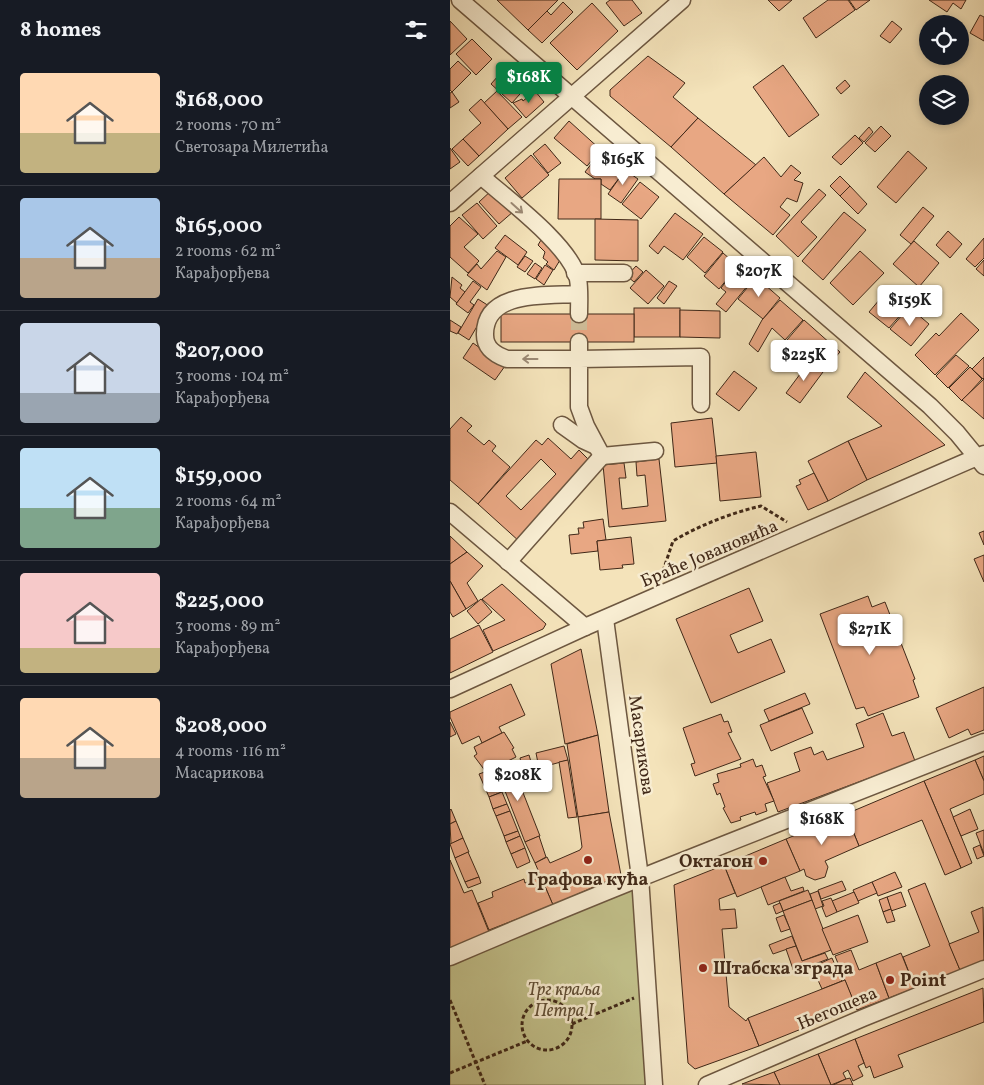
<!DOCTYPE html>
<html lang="en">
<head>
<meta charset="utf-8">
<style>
	:root { --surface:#171b24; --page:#20242c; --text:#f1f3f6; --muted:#9ea1a6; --line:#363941; --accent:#0b8043 }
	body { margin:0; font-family:Vollkorn,serif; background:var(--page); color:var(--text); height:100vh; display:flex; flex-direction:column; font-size:19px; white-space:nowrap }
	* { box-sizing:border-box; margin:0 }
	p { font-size:16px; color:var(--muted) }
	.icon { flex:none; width:28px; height:28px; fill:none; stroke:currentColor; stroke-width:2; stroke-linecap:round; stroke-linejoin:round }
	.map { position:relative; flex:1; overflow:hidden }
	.drawer { display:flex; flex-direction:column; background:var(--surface); width:450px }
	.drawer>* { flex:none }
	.tools { position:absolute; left:469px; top:15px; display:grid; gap:10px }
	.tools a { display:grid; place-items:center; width:50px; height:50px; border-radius:50%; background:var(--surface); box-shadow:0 2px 8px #0003; font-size:25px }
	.price { position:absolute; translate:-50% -42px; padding:0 11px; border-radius:5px; background:#fff; color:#222; font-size:16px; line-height:32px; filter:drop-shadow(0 1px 2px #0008) }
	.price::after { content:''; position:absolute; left:50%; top:30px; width:15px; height:11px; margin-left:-8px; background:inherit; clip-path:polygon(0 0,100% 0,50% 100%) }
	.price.current { background:var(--accent); color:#fff }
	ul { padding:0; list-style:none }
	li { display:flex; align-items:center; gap:15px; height:125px; padding:0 20px }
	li+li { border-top:1px solid var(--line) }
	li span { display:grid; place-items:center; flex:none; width:140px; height:100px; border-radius:5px; color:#555 }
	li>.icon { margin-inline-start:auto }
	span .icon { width:60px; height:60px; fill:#fffc; stroke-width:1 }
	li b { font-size:21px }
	h2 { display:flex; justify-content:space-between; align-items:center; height:60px; padding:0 20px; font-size:21px }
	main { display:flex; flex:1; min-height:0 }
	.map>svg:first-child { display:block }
	.green { fill:#c2c18b; stroke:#817452 }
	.building { fill:#e8a783; stroke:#402818; fill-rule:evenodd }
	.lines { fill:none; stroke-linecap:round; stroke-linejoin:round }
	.minor-tunnel { stroke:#d0be9a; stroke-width:16; stroke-dasharray:16 8; stroke-linecap:butt }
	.minor-casing { stroke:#6d5740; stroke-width:19 }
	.path { stroke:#402818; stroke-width:3; stroke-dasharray:4 2.5; stroke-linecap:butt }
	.minor { stroke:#f8edd2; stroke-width:16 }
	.oneway { stroke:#9c8a75 }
	.poi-dot { fill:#8f2418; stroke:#f8edd2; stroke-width:2 }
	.labels { text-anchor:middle; stroke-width:5; stroke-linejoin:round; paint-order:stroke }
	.street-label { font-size:18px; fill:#402818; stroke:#f8edd2 }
	.poi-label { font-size:18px; font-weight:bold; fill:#402818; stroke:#f8edd2; text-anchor:start }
	.park-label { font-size:18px; font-style:italic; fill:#604e35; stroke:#f8edd2 }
</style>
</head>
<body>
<main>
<section class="drawer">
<h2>8 homes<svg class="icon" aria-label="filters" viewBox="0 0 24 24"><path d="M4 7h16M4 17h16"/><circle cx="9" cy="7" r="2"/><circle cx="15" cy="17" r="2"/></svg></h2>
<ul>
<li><span style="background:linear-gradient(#ffd9b3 60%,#c2b280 0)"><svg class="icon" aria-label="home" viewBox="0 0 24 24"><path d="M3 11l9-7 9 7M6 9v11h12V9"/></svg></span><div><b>$168,000</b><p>2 rooms · 70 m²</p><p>Светозара Милетића</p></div></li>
<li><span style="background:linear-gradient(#a9c7e8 60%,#b9a48a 0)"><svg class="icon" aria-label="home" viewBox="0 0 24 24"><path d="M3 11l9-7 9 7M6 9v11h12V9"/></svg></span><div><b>$165,000</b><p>2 rooms · 62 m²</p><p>Карађорђева</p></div></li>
<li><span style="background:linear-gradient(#c9d6e8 70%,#9aa5b1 0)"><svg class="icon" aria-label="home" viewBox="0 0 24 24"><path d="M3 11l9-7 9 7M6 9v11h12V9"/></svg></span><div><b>$207,000</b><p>3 rooms · 104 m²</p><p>Карађорђева</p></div></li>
<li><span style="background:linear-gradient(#bfe0f5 60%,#7fa58c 0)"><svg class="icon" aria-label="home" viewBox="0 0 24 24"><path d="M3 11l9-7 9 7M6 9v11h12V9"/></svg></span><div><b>$159,000</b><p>2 rooms · 64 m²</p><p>Карађорђева</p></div></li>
<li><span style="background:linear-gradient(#f6c9c9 75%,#c2b280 0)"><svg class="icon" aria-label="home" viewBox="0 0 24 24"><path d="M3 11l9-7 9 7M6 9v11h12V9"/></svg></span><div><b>$225,000</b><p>3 rooms · 89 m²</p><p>Карађорђева</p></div></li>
<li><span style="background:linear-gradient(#ffd9b3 60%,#b9a48a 0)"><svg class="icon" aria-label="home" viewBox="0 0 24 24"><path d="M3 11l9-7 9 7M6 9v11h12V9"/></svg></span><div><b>$208,000</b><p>4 rooms · 116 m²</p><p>Масарикова</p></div></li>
</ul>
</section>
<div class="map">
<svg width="534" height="1085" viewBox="0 0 534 1085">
	<rect width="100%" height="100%" fill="#f4e3ba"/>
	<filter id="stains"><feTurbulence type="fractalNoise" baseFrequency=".004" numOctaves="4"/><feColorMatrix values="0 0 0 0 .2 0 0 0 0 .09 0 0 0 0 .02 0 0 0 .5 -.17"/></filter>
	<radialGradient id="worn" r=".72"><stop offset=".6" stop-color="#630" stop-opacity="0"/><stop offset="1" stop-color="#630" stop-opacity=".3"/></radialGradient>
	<path class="green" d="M190,877L204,1085H0V957Z"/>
	<g class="building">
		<path d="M47,0H108L78,30Z"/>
		<path d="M160,0H182L192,13L174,26L156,3Z"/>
		<path d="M318,0H342L329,11Z"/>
		<path d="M378,0H398L405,10L366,38L353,18Z"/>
		<path d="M399,0H420L406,10Z"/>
		<path d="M479,0H516L511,9L503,3L497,12Z"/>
		<path d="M113,2L123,12L92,43L78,30L97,11L101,15Z"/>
		<path d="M142,3L168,31L127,70L100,43Z"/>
		<path d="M530,15L534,17V41L520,33Z"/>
		<path d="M0,21L17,39L0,55Z"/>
		<path d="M442,21L452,29L440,43L430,36Z"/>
		<path d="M22,39L42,59L26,75L6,54Z"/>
		<path d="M198,56L235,83L223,97L248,118L221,147L160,96V90Z"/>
		<path d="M8,61L21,73L2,92L0,90V69Z"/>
		<path d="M333,65L369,115L339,137L303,87Z"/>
		<path d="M56,67L77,86L62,103L41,84Z"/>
		<path d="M395,80L400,86L391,94L386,88Z"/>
		<path d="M47,91L72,117L58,129L34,103Z"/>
		<path d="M85,91L94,102L76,118L63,103L72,99L73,101Z"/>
		<path d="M2,92L9,102L0,108V93Z"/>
		<path d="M31,99L58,129L29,156L13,139L31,123L19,110Z"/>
		<path d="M248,118L306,165L274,194L221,147Z"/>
		<path d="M119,121L151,150L137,166L104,138Z"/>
		<path d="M431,126L441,136L425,152L415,143Z"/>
		<path d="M419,127L423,132L414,142L409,138Z"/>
		<path d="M405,135L413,143L391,165L382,157Z"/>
		<path d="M13,139L29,156L18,166L2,149Z"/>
		<path d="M95,144L111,163L98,173L83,154Z"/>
		<path d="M0,148L10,162L0,169Z"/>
		<path d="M152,150L177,168L160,190L151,184V179H145L135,172Z"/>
		<path d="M458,151L477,168L446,203L427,187Z"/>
		<path d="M81,155L99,175L72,198L55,178Z"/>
		<path d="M314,157L331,177L341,165L351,173L344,180L353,183L347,202L337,198L330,207L340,215L323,235L274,194Z"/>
		<path d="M175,170L188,179L171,203L158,194Z"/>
		<path d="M390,176L400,186L390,196L380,186Z"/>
		<path d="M109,179H151V219H108Z"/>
		<path d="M190,182L209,197L191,219L172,204Z"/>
		<path d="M400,186L417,204L408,214L390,196Z"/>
		<path d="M43,189L64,211L49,224L29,202Z"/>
		<path d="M369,189L376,195L351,222L367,237L348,257L326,236Z"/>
		<path d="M27,203L47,226L33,239L12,215Z"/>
		<path d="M473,207L484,216L461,244L450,235Z"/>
		<path d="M394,212L416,230L373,280L352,261Z"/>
		<path d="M225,213L253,234L233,260L214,246L208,254L199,246Z"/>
		<path d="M9,217L28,234L14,247L29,261L18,273L0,257V226Z"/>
		<path d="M145,219L188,220V261L145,260Z"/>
		<path d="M498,231L512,244L500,258L486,245Z"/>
		<path d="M55,235L77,252L68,265L45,248Z"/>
		<path d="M254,237L273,252L255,273L237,257Z"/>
		<path d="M534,238V258L525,267L516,259Z"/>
		<path d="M91,240L113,255L104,270L96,264L98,262L93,258L95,252L88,245Z"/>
		<path d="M464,241L489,263L469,287L443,264Z"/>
		<path d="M47,251L56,257L37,290L17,275L27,264L31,269Z"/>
		<path d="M410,251L434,273L403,305L380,283Z"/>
		<path d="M273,253L288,266L269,289L254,276Z"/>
		<path d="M75,256L83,261L75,272L67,267Z"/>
		<path d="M534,260V276L526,269Z"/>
		<path d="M85,263L92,268L85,279L77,274Z"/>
		<path d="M95,265L103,270L94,285L86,279Z"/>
		<path d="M186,266L193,272L184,282L177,276Z"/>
		<path d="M288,266L303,279L276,312L266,304L276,292L271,288Z"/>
		<path d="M196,270L214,286L198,304L180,288Z"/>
		<path d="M2,277L12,285L10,288L15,292L7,303L0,297Z"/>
		<path d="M306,277L330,298L313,319L288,299Z"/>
		<path d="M23,281L31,287L20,302L24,305L18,313L6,304Z"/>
		<path d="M219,281L227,286L214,304L207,298Z"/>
		<path d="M441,286L461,303L439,328L419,312Z"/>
		<path d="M28,299L39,306L19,340L8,333Z"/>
		<path d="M330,300L353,320L335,340L322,328L308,352L299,344L312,320Z"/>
		<path d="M459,307L479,324L461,346L440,329Z"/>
		<rect x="184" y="308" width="46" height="29"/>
		<path d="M230,310L270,311V338L230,337Z"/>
		<path d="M511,313L529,330L485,375L465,355L486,333L489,336Z"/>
		<rect x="51" y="314" width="133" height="28"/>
		<path d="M0,320L11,327L7,334L0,331Z"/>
		<path d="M354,320L390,352L373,371L358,358L353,365L334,349L339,342L337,340Z"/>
		<path d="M23,343L55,366L45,380L13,358Z"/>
		<path d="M506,355L519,366L498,388L486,376Z"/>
		<path d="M534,357V378L533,379L522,369Z"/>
		<path d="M359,362L373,372L350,403L336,393Z"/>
		<path d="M520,367L532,379L512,401L499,388Z"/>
		<path d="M284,371L307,388L289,411L266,394Z"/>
		<path d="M415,372L495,445L417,480L398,441L432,426L397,397Z"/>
		<path d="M534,379V419L512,400Z"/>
		<path d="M11,417L22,426L17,431L34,445L39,440L46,446L42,451L60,467L28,504L0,480V429Z"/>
		<path d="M262,418L267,463L225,467L221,423Z"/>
		<path d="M98,438L121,459L129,450L143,464L70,542L28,504L86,440L92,445ZM91,459L106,474L71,510L56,496Z"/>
		<path d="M398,441L417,480L378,501L358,461Z"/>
		<path d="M306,452L311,497L270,501L266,456Z"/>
		<path d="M209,459L216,521L159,527L153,465L174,463L176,478H169L172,509L198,506L195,475L187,476L186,462Z"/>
		<path d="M364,473L378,501L358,510L346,486L351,484L349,480Z"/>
		<path d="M153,519L156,540L147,541L148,551L121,554L119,535L129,534L128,528H134L133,522Z"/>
		<path d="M534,531V545L529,533Z"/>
		<path d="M0,536L17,552L0,564Z"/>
		<path d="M181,537L184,564L172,565L173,568L150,570L147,541Z"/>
		<path d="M17,552L33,566L17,583L28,601L16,609L0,581V564Z"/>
		<path d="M534,555V582L524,559Z"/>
		<path d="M0,581L16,609L3,617L0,612Z"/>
		<path d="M52,584L96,624L93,629L43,651L33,630L55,620L32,599Z"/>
		<path d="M299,588L313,621L280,635L288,653L321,639L335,672L261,703L226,619Z"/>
		<path d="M418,596L422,607L435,602L465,679L463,680L469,697L418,716L414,707L406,709L370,614Z"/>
		<path d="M31,599L42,612L28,624L17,611Z"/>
		<path d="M29,625L43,652L0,673V639Z"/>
		<path d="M131,649L148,735L115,744L101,664Z"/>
		<path d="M61,684L75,715L49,727L52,733L32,743L29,736L12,744L0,717V712Z"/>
		<path d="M534,687V730L521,735L518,729L499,738L486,708Z"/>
		<path d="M355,693L360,704L319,721L314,710Z"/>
		<path d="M352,708L363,733L321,751L310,725Z"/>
		<path d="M433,713L442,736L454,732L465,761L328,812L317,783L350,771L344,753L361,747L364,755L373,751L377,760L414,747L406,724Z"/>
		<path d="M271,714L274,722L278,721L282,732L278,733L291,759L245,776L241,764L245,763L233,728Z"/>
		<path d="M0,722L6,734L0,737Z"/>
		<path d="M54,732L64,748L62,749L66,757L36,772L24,756L27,754L24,747Z"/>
		<path d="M148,735L159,812L128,817L117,744Z"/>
		<path d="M114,746L118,760L89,768L86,753Z"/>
		<path d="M79,755L84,772L74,774L70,758Z"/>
		<path d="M534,756V781L525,760Z"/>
		<path d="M303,759L306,767L312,765L316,776L313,777L324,801L315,804L317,811L306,815L305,812L290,817L291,820L281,823L273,808L275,807L270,793L267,795L263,784L269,782L267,774L291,767L290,764Z"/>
		<path d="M118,760L127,817L118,818L109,762Z"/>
		<path d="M525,760L534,781V794L500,809L522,863L511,868L474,781Z"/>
		<path d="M69,761L73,773L67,777L62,763Z"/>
		<path d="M61,762L90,836L75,842L46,768Z"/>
		<path d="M43,769L52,792L39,797L29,774Z"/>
		<path d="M474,781L511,868L495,875L472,820L409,846L396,814Z"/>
		<path d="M52,792L57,804L43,809L39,797Z"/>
		<path d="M57,804L60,811L46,816L43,809Z"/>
		<path d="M1,809L6,821L0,824V810Z"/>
		<path d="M520,809L528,829L511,836L503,817Z"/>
		<path d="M60,811L68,831L54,836L46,816Z"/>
		<path d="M159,812L171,875L103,905L85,863L97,857L100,863L130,850L132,847L128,817Z"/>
		<path d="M396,814L409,846L375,861L378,867L375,877L365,880L356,876L354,869L350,871L336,839Z"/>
		<path d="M6,821L13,838L1,844L0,824Z"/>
		<path d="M534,830V854L526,833Z"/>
		<path d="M68,831L70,836L56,842L54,836Z"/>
		<path d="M70,836L75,848L61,854L56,842Z"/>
		<path d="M89,836L96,857L85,863L75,842Z"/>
		<path d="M13,838L19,852L5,858L0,844Z"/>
		<path d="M336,839L350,871L287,897L274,865Z"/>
		<path d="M530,845L534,856L527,859L523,848Z"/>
		<path d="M75,848L80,862L67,868L61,854Z"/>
		<path d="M18,852L29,877L15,882L5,858Z"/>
		<path d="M0,860L14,893L22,890L39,932L0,948Z"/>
		<path d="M274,865L285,893L269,899L270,910L285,909L287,928L272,929L279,1007L296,1021L298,1018L309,1046L245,1069L238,1063L224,885Z"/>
		<path d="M445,872L452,887L428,896L422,882Z"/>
		<path d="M29,877L31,883L18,888L15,882Z"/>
		<path d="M91,877L103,905L39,930L28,903L43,897L42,892L74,879L75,883Z"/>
		<path d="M335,877L341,891L353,887L354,891L318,905L311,887Z"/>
		<path d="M392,881L396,890L371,899L368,890Z"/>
		<path d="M422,882L427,893L408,901L403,890Z"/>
		<path d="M475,883L510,970L465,988L453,957L480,946L458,890Z"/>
		<path d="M358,890L362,900L333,911L329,901Z"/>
		<path d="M368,891L373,906L365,909L360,894Z"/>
		<path d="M404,892L409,903L387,912L382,901Z"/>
		<path d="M451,892L456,906L441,911L437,897Z"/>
		<path d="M437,897L441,909L433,912L429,900Z"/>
		<path d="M381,898L387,912L376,917L372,907L374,906L372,901Z"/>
		<path d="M362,900L381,950L352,961L333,911Z"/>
		<path d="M330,903L333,911L326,914L323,906Z"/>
		<path d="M533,907L534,960L510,970L499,944L529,932L521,912Z"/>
		<path d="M441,909L445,921L437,923L433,912Z"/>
		<path d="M334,915L340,929L331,932L326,918Z"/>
		<path d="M408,915L418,942L383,955L372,929Z"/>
		<path d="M342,936L346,946L323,954L319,945Z"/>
		<path d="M346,946L352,961L375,953L378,959L344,972L336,949Z"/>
		<path d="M401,950L409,970L426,963L439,998L407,1010L385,956Z"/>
		<path d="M451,953L465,988L439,998L426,963Z"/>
		<path d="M382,958L392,981L372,989L362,967Z"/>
		<path d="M395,980L406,1007L309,1046L298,1018Z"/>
		<path d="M533,988L534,1022L448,1055L453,1067L424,1078L420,1066L416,1068L405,1039Z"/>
		<path d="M405,1039L414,1063L408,1066L413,1076L403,1081L398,1070L393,1073L396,1079L381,1085L368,1054Z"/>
		<path d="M368,1054L381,1085H330L324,1072Z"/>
		<path d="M324,1072L330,1085L292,1084Z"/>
		<path d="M400,1078L403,1085H383L396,1079Z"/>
	</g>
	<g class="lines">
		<path class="minor-tunnel" d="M129,314V342"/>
		<defs>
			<g id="minor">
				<path d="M10,0L480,406L507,433L534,466"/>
				<path d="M31,176C57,199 121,246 128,279C130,290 129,303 129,314"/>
				<path d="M0,203L232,0"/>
				<path d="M125,273H174"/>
				<path d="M128,294C97,296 34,290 35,335C35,349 46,355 57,359H129V342"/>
				<path d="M112,425L133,440L146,446"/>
				<path d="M152,456L205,451"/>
				<path d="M0,512L135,627"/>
				<path d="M58,562L152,456L136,426L129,407V359L251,357V404"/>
				<path d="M155,619L190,877L204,1085"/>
				<path d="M0,689L135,627L534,454"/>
				<path d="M0,957C176,881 356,813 534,742"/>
				<path d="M257,1085L413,1018L534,969"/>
			</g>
		</defs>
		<use href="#minor" class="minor-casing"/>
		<g class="path">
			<path d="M211,577L223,541C250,525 281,513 311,506L337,522"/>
			<circle cx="97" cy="1025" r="25"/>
			<path d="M0,1000L35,1085"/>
			<path d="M122,1024L184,998"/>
			<path d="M0,1073L77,1041"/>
		</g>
		<use href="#minor" class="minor"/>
	</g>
	<defs><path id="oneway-shaft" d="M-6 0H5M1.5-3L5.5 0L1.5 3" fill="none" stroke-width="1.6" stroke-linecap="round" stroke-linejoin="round" transform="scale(1.25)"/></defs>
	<g class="oneway">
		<use href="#oneway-shaft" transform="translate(67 208) rotate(42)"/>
		<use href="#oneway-shaft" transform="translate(80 359) rotate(-180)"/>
	</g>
	<g class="poi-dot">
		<circle cx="138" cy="860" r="5"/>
		<circle cx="313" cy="861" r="5"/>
		<circle cx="253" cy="968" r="5"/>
		<circle cx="440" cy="980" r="5"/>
	</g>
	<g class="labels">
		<g class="street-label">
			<text transform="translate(259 553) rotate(-23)" y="6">Браће Јовановића</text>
			<text transform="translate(192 745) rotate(82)" y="6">Масарикова</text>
			<text transform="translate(387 1008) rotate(-23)" y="6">Његошева</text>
		</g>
		<g class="poi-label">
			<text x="303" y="867" text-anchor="end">Октагон</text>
			<text x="138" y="885" text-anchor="middle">Графова кућа</text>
			<text x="263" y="974">Штабска зграда</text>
			<text x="450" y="986">Point</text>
		</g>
		<g class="park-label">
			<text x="114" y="995">Трг краља<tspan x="114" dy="21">Петра I</tspan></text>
		</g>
	</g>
	<rect width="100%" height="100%" filter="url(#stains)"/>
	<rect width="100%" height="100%" fill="url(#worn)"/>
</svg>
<div class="tools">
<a><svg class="icon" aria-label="locate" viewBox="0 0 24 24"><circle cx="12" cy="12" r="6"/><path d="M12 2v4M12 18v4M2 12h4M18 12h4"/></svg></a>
<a><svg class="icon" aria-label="layers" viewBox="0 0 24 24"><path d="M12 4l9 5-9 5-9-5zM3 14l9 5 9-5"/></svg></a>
</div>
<b class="price current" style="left:79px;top:104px">$168K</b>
<b class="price" style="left:173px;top:186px">$165K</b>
<b class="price" style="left:309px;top:298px">$207K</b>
<b class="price" style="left:460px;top:327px">$159K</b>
<b class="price" style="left:354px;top:382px">$225K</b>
<b class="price" style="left:420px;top:656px">$271K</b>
<b class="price" style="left:68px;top:802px">$208K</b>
<b class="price" style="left:372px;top:846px">$168K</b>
</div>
</main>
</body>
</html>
